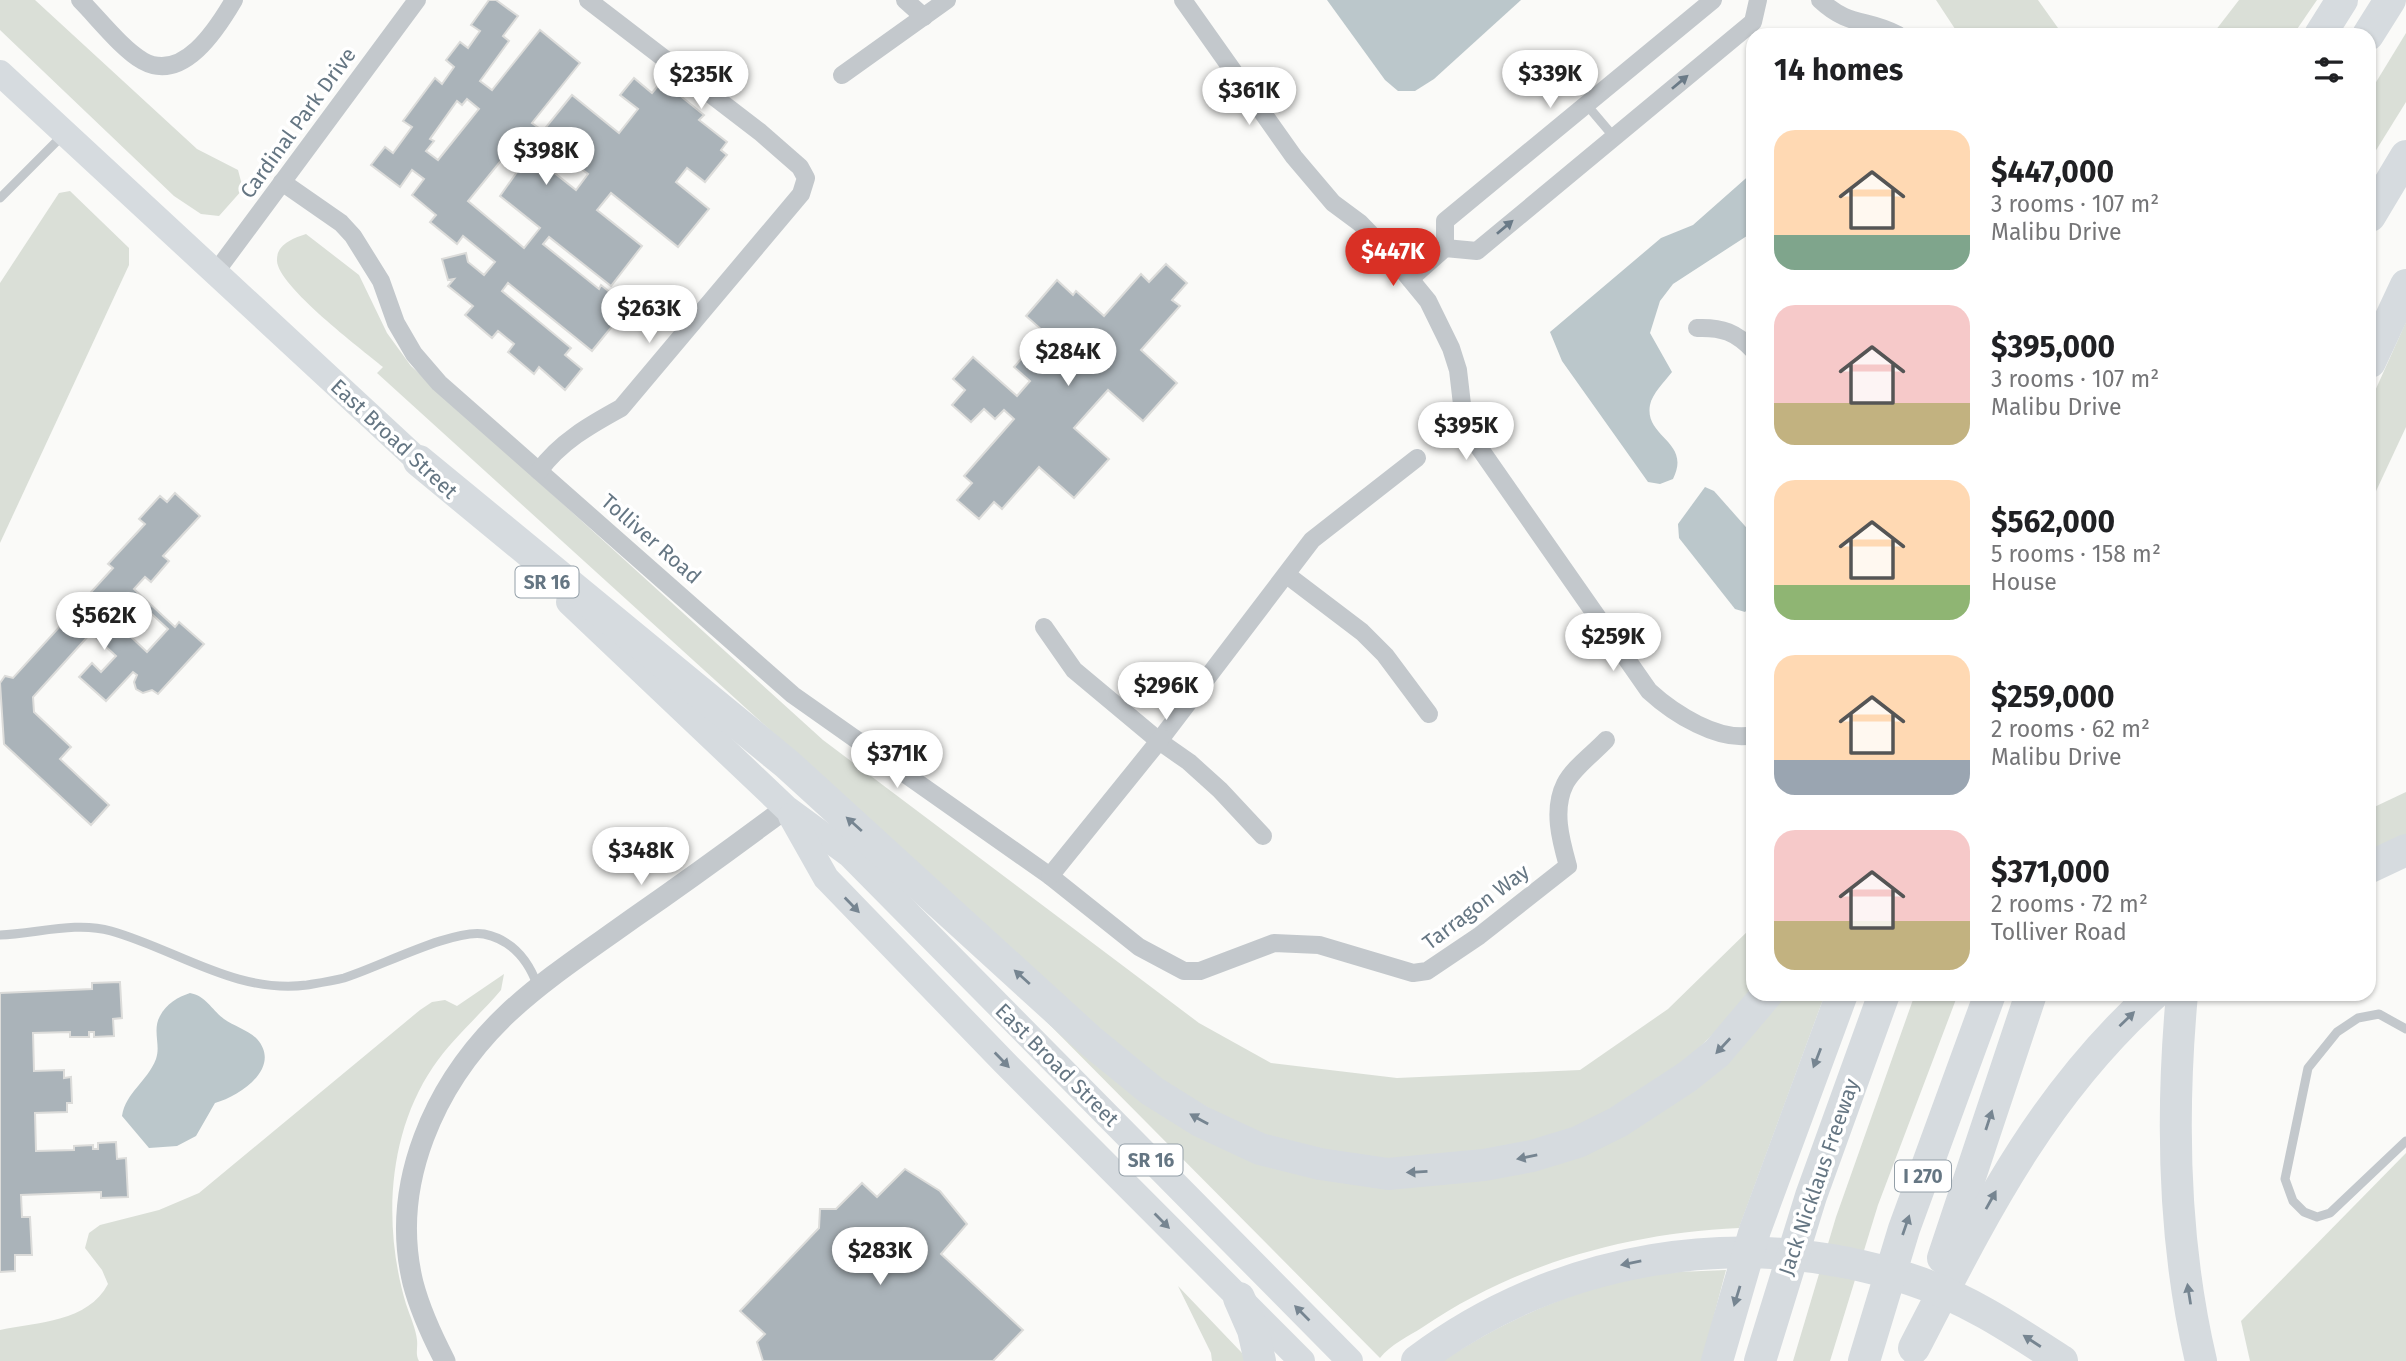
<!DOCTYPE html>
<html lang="en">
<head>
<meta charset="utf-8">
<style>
	:root { --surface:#fff; --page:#f2f2f2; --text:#202124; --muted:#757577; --accent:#d93025 }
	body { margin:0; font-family:"Fira Sans",sans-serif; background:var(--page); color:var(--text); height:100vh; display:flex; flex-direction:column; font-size:26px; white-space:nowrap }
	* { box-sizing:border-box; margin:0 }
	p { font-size:23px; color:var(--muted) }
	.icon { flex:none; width:38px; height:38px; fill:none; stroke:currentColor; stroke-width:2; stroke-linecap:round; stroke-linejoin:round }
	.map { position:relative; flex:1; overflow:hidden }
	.details { position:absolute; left:1746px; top:28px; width:630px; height:973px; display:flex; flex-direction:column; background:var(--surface); border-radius:21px; box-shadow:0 2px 5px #0004 }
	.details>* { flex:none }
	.price { position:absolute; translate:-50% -60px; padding:0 16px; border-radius:24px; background:#fff; color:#222; font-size:23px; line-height:46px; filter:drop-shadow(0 2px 4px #0008) }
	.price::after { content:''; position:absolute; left:50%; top:42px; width:21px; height:16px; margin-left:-10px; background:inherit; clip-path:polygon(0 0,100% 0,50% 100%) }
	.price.active { background:var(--accent); color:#fff }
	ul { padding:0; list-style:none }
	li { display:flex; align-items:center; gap:21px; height:175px; padding:0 28px }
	li span { display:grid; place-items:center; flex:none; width:196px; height:140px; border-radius:21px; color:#555 }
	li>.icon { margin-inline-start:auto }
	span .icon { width:84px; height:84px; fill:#fffc; stroke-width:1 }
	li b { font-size:30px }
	h2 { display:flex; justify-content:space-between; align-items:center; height:84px; padding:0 28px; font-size:30px }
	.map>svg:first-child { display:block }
	.green { fill:#dadfd7 }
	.water { fill:#bbc7cb }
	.building { fill:#aab3b9; stroke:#dcdcda; stroke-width:2; fill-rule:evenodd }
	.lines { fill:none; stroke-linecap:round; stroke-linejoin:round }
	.service { stroke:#c3c8cc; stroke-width:9 }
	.minor { stroke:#c3c8cc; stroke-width:18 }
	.tertiary { stroke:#c3c8cc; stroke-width:21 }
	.primary { stroke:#d6dbdf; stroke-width:26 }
	.motorway { stroke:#d6dbdf; stroke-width:32 }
	.oneway { fill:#6a7a87 }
	.oneway2 { fill:#768591 }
	.labels { text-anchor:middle; stroke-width:7; stroke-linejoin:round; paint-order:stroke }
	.shield { fill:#fff; stroke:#939fa8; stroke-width:2 }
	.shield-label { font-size:19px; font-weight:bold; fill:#657683 }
	.street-label { font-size:21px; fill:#657683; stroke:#fff }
</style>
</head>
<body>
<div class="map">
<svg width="2406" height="1361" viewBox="0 0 2406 1361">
	<rect width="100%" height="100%" fill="#fafaf8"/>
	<g class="green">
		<path d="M0,0H35L197,149L238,170L243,189L219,216L201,214L174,196L0,30Z"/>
		<path d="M1936,0H2038L2063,35H1959Z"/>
		<path d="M2239,0H2317L2293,35H2212Z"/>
		<path d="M2406,33V102L2370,160V92Z"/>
		<path d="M70,191L129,248V265L0,543V283L59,193Z"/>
		<path d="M306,234L359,275L387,333L411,366L823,740L1199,1023L1271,1063L1397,1078L1580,1070L1668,1009L1753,926V990C1722,1024 1692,1060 1654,1086C1551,1157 1389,1183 1272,1138C1225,1120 1184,1094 1141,1067L377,373L383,367C361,349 278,286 277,261C276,244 294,238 306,234Z"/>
		<path d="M2406,322V427L2370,504V402Z"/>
		<path d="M2406,792V837L2370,854V809Z"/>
		<path d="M504,974L501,990C479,1016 452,1039 433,1067C387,1135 383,1227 406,1304C410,1316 416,1329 417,1340C418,1348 415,1354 419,1361H0V1330C38,1322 88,1322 108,1284L102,1270L85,1248L89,1233L100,1225L159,1210L199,1193L420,1010L432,1002L445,1000L457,1006Z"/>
		<path d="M1779,994H1825L1739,1228C1627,1233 1516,1264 1423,1327C1409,1336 1390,1345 1380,1358L1027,1002L1282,1165L1559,1158Z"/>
		<path d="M1915,994H1958L1878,1205L1830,1361H1793L1836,1217Z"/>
		<path d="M2406,1153V1361H2250L2241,1321Z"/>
		<path d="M1726,1270L1702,1361H1443C1509,1317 1587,1283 1667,1273C1686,1271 1707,1271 1726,1270Z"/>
		<path d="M1178,1286L1242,1353L1245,1361H1212L1211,1353Z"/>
	</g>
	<g class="water">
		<path d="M1327,0H1521L1434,79L1415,91H1398L1385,80Z"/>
		<path d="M1753,172V232L1673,284L1660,301L1650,333L1672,372C1665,381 1652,394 1650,405C1644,438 1692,441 1673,479L1660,484L1648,482L1562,361L1550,332L1661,238L1693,225Z"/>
		<path d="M1705,487L1714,491L1753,535V604L1745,612L1735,609L1679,538L1678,524Z"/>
		<path d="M190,993C206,996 212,1010 224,1019C234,1026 248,1030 257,1039C282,1067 241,1096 215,1103L196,1136L177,1146L149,1148L122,1116C126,1092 147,1082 156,1059C161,1045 152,1030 160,1016C166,1004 178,997 190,993Z"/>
	</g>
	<g class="building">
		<path d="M489,0H496L518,16L503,36L509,41L480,81L492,90L540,30L580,63L532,123L543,131L572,95L619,133L638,109L620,95L634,78L652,93L662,81L704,115L699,120L727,142L721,150L727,155L705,182L687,168L676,182L709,209L678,247L611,193L597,210L642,246L611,286L549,237L543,244L599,289L601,285L628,307L592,351L508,283L502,291L571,348L565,355L582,369L565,390L539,367L534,374L508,352L514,344L498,331L492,338L465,315L473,306L448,286L454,279L448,280L442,259L466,253L468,262L484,275L495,262L463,236L457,244L430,222L436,215L412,195L424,179L412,170L400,187L371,165L385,147L393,153L412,127L403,121L435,78L442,84L454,67L446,60L460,42L468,48L480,31L471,25ZM467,99L479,109L438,160L426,151L434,141L430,139L457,101L462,105ZM517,141L531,152L500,196L540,228L524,248L468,201ZM549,144L588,174L576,190L537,159Z"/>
		<path d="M1166,264L1187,283L1172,300L1180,306L1141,350L1177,383L1143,421L1108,390L1074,428L1109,459L1074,498L1039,467L1002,509L994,502L979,519L957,500L972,483L964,476L1014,419L1004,410L995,419L984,409L971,422L952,405L965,390L953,379L973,357L1017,396L1030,381L1014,367L1035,343L1051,357L1060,346L1026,316L1057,280L1073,295L1076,291L1104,316L1141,274L1149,282Z"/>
		<path d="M175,493L200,516L163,556L169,561L151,582L145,577L134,589L175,627L179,622L204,644L158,694L152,690L143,693L136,689L134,682L137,675L133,672L106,701L79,677L92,663L101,672L116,656L91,633L33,697L34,712L71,747L60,759L109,805L91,825L4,744L0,683L5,676L13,678L113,568L108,564L145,524L139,519L160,496L167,502ZM130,594L168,629L147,652L109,616Z"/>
		<path d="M120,982L122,1018L113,1019L114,1036L94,1037V1032H89V1037H70V1032L33,1033L34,1071L64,1070V1078L71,1077L72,1103H67V1112L35,1113L36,1151L74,1150V1146L93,1145V1149H98V1143L116,1142L117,1159L126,1158L128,1197L101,1198V1192L21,1195L22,1217H30L32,1255H15V1271L0,1272V993L92,989V983Z"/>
		<path d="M905,1169L940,1191L967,1224L941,1254L1023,1330L993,1361H763L757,1342L765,1334L740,1311L819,1228L820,1209H836L862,1183L877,1197Z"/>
	</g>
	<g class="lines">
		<g class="service">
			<path d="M1586,104L1614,137"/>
			<path d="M0,198L64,134"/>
			<path d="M0,935C35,934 76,921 111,931C178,950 235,994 307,985C319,983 332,981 344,978C377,968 454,928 484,934C513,940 529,961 538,987"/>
			<path d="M2406,1029L2379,1014L2358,1018L2337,1032L2308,1068L2285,1179L2293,1201L2304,1212L2317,1217L2330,1213L2406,1141"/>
		</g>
		<g class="minor">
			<path d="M80,0C98,18 122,49 143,61C183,83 217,29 234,0"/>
			<path d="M905,0L924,17"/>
			<path d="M1183,0L1294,157L1333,203L1360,223L1387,251L1428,301L1451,348L1458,370L1463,413L1478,446L1649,691C1673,713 1719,743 1754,735"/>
			<path d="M1820,0C1850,28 1867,18 1898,35"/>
			<path d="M842,75L947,0"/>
			<path d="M282,182L341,223L353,236L381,281L396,323L414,354L439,383L793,695L1050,876L1139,947L1184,971H1200L1274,943L1319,945L1413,973L1427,971L1479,936L1568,866C1561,841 1552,810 1565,784C1573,768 1594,753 1606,740"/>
			<path d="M1445,248V221L1713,0"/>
			<path d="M215,273L417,0"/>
			<path d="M1410,279L1445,248L1477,251L1753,22L1758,0"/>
			<path d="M1697,328C1722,327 1736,332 1754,351"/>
			<path d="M539,471C560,442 590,425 621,408L801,194L806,178L800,167L760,132L588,0"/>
			<path d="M1287,575L1362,632L1385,655L1429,714"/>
			<path d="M1044,627L1074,670L1159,741L1189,762L1220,790L1263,836"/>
			<path d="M1050,876L1159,741L1312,540L1417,458"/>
		</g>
		<path class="tertiary" d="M445,1361C432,1336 420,1310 413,1283C389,1184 435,1083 506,1015C544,979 589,950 632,919C684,883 735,846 786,808"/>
		<g class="primary">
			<path d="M0,73L434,475"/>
			<path d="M569,602L786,808L850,855L1350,1361"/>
			<path d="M791,816L826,878L1004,1062L1302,1361"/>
		</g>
		<g class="motorway">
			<path d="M2320,35L2342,0"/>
			<path d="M2368,35L2390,0"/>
			<path d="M2370,216L2406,156"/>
			<path d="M2370,362L2406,285"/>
			<path d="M419,461L787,764L1092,1042L1152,1091L1200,1121L1260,1149L1320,1164L1388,1174L1484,1165L1532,1156L1578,1142L1618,1122L1687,1077L1717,1053L1767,994"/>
			<path d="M2370,867L2406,850"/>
			<path d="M2182,994C2171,1115 2173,1242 2201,1361"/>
			<path d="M1943,1258L2031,994"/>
			<path d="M1239,1298L1253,1330L1260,1361"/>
			<path d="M1914,1348C1983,1215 2040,1097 2154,994"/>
			<path d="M1417,1361C1556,1256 1742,1224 1909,1279C1965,1297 2013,1329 2062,1361"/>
			<path d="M1717,1361L1755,1230L1842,994"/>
			<path d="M1760,1361L1811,1196L1884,994"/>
			<path d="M1864,1361L1904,1229L1990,994"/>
		</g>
	</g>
	<defs><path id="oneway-solid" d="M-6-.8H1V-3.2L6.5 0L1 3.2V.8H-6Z" transform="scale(1.75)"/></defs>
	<g class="oneway">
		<use href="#oneway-solid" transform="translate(1680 82) rotate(-40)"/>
		<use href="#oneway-solid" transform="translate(1505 227) rotate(-40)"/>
	</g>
	<g class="oneway2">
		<use href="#oneway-solid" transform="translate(854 824) rotate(-138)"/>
		<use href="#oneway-solid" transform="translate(852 905) rotate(46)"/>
		<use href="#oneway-solid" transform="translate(1022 977) rotate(-138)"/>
		<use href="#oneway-solid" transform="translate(2127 1019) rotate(-44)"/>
		<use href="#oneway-solid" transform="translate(1723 1046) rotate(133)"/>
		<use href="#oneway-solid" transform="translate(1817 1058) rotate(111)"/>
		<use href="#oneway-solid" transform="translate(1002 1060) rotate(46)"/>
		<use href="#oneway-solid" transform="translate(1199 1119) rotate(-151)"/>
		<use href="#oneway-solid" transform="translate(1989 1120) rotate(-72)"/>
		<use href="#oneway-solid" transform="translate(1527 1157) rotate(168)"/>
		<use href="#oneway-solid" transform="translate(1417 1172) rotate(177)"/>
		<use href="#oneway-solid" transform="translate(1991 1200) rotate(-61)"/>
		<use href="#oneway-solid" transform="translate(1162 1221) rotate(45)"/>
		<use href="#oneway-solid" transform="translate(1906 1225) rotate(-71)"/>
		<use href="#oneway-solid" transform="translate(1631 1263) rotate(169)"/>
		<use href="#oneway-solid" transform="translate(2189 1294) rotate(-99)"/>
		<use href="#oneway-solid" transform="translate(1737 1296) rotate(107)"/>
		<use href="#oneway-solid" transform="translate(1302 1313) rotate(-135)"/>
		<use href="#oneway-solid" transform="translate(2032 1341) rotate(-147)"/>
	</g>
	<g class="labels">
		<g class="shield">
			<rect x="515.5" y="566.5" width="63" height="31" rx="5"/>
			<rect x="1119.5" y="1144.5" width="63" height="31" rx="5"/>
			<rect x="1895" y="1160.5" width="56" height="31" rx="5"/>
		</g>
		<g class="shield-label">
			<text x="547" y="589">SR 16</text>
			<text x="1151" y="1167">SR 16</text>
			<text x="1923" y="1183">I 270</text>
		</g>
		<g class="street-label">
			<text transform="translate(298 123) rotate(-54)" y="7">Cardinal Park Drive</text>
			<text transform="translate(394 439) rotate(43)" y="7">East Broad Street</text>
			<text transform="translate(651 539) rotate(41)" y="7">Tolliver Road</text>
			<text transform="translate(1476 907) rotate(-37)" y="7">Tarragon Way</text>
			<text transform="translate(1057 1065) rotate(45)" y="7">East Broad Street</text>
			<text transform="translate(1819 1177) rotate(-71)" y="7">Jack Nicklaus Freeway</text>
		</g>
	</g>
</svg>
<b class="price" style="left:1550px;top:110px">$339K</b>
<b class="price" style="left:701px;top:111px">$235K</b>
<b class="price" style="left:1249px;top:127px">$361K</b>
<b class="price" style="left:546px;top:187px">$398K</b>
<b class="price active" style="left:1393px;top:288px">$447K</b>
<b class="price" style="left:649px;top:345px">$263K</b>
<b class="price" style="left:1068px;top:388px">$284K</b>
<b class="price" style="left:1466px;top:462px">$395K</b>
<b class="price" style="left:104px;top:652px">$562K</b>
<b class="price" style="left:1613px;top:673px">$259K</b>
<b class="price" style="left:1166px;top:722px">$296K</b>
<b class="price" style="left:897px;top:790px">$371K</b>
<b class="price" style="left:641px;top:887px">$348K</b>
<b class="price" style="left:880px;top:1287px">$283K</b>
<section class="details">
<h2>14 homes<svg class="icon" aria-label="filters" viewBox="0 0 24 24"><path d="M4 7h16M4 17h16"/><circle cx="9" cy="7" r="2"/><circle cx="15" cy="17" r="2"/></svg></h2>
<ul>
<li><span style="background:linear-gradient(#ffd9b3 75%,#7fa58c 0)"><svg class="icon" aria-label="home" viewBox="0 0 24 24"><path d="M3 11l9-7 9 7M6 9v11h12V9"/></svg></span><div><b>$447,000</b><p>3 rooms · 107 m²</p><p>Malibu Drive</p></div></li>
<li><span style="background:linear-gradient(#f6c9c9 70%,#c2b280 0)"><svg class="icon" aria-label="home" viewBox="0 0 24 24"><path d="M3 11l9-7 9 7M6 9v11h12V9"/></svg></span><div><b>$395,000</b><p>3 rooms · 107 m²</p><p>Malibu Drive</p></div></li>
<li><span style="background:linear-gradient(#ffd9b3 75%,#8fb573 0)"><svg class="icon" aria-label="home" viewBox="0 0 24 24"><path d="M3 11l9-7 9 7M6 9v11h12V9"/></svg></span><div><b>$562,000</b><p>5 rooms · 158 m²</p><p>House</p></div></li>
<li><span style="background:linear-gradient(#ffd9b3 75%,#9aa5b1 0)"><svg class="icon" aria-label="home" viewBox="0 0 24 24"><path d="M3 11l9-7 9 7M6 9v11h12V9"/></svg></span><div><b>$259,000</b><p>2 rooms · 62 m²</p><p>Malibu Drive</p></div></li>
<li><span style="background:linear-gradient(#f6c9c9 65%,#c2b280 0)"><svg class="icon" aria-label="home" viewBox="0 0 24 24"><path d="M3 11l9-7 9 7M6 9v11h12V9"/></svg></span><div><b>$371,000</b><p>2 rooms · 72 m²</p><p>Tolliver Road</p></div></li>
</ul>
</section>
</div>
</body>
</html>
